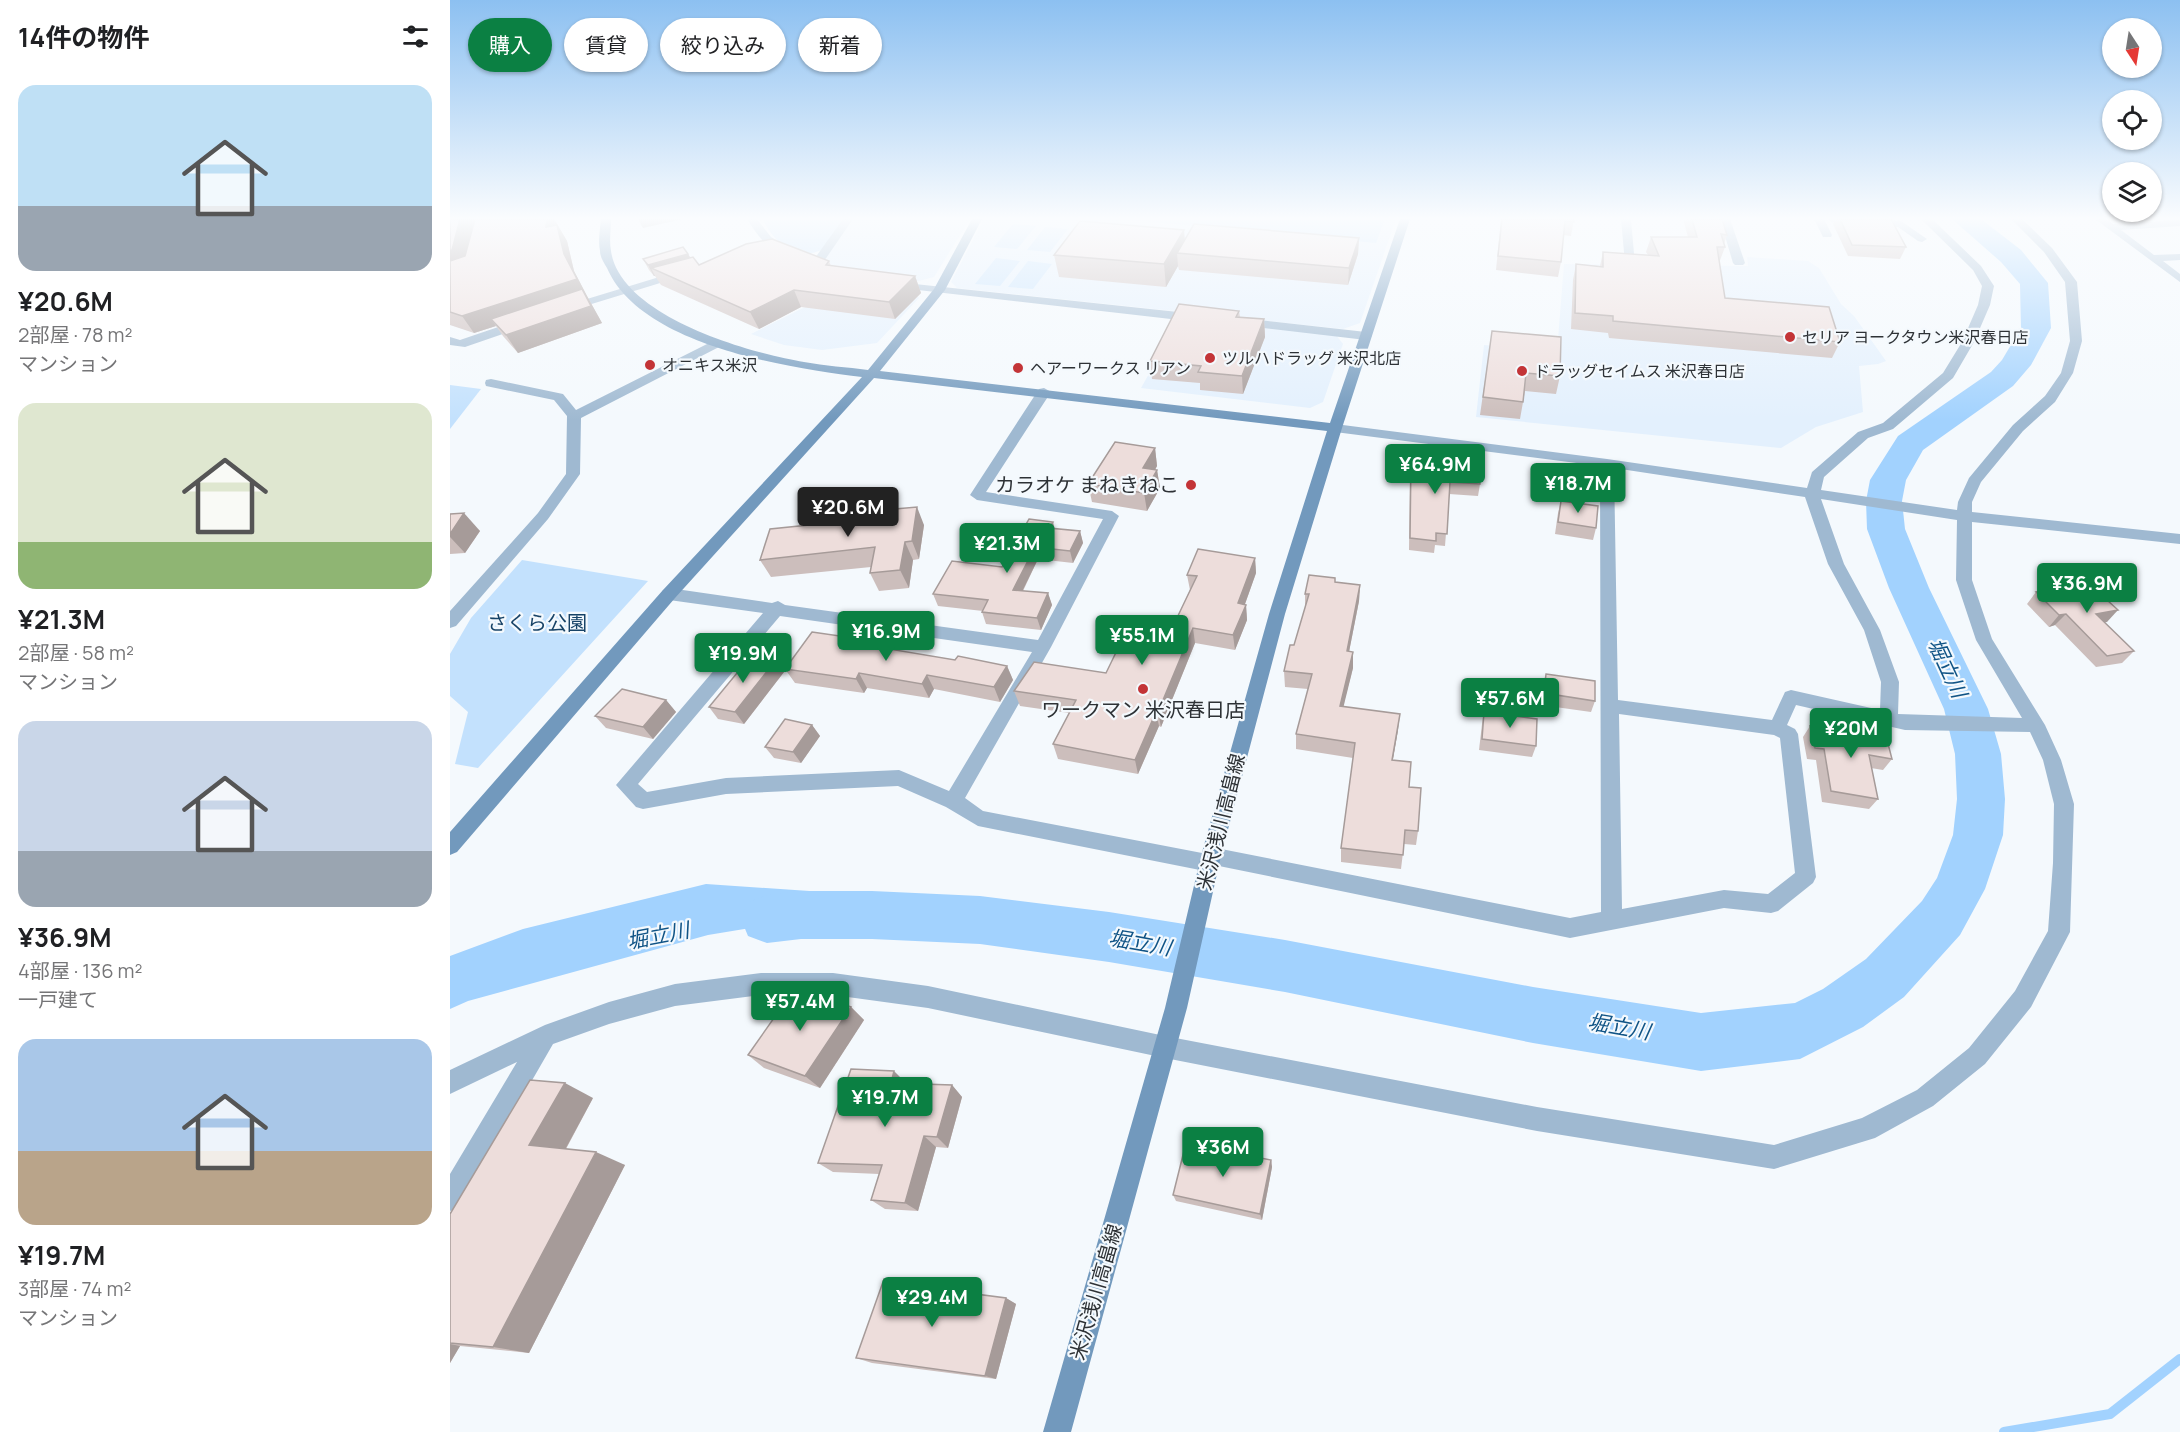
<!DOCTYPE html>
<html lang="ja">
<head>
<meta charset="utf-8">
<style>
	:root { --surface:#fff; --page:#f6f6f6; --text:#202124; --muted:#757577; --accent:#0b8043 }
	body { margin:0; font-family:Manrope,"Noto Sans JP",sans-serif; background:var(--page); color:var(--text); height:100vh; display:flex; flex-direction:column; font-size:22px; white-space:nowrap }
	* { box-sizing:border-box; margin:0 }
	p { font-size:20px; color:var(--muted) }
	.icon { flex:none; width:33px; height:33px; fill:none; stroke:currentColor; stroke-width:2; stroke-linecap:round; stroke-linejoin:round }
	.map { position:relative; flex:1; overflow:hidden }
	.details { display:flex; flex-direction:column; background:var(--surface); width:450px }
	.details>* { flex:none }
	.hud { position:absolute; left:18px; top:18px; width:570px; height:54px; display:flex; gap:12px }
	.needle { width:39px; rotate:168deg }
	.buttons { position:absolute; left:1652px; top:18px; display:grid; gap:12px }
	.buttons a { display:grid; place-items:center; width:60px; height:60px; border-radius:50%; background:var(--surface); box-shadow:0 2px 4px #0004; font-size:30px }
	.price { position:absolute; translate:-50% -51px; padding:0 14px; border-radius:6px; background:var(--accent); color:#fff; font-size:20px; line-height:39px; filter:drop-shadow(0 2px 3px #0008) }
	.price::after { content:''; position:absolute; left:50%; top:36px; width:18px; height:14px; margin-left:-9px; background:inherit; clip-path:polygon(0 0,100% 0,50% 100%) }
	.price.selected { background:#222; color:#fff }
	ul { padding:0; list-style:none }
	li { display:grid; align-content:center; gap:12px; height:318px; padding:0 18px }
	li span { display:grid; place-items:center; height:186px; border-radius:18px; color:#555 }
	li>.icon { margin-inline-start:auto }
	span .icon { width:108px; height:108px; fill:#fffc; stroke-width:1 }
	li b { font-size:26px }
	h2 { display:flex; justify-content:space-between; align-items:center; height:72px; padding:0 18px; font-size:26px }
	.chip { padding:0 21px; border-radius:27px; background:var(--surface); box-shadow:0 2px 4px #0004; font-size:21px; line-height:54px }
	.chip.selected { background:var(--accent); color:#fff }
	main { display:flex; flex:1; min-height:0 }
	.map>svg:first-child { display:block }
	.built { fill:#e3f0fd }
	.green { fill:#c3e1fd }
	.water { fill:#a2d2fe }
	.lines { fill:none; stroke-linecap:round; stroke-linejoin:round }
	.stream { stroke:#a2d2fe; stroke-width:10 }
	.river { fill:#a2d2fe; fill-rule:evenodd }
	.street { fill:#9fb9d1; fill-rule:evenodd }
	.secondary { fill:#7299bd; fill-rule:evenodd }
	.wall { fill:#ccbebc }
	.shaded-wall { fill:#a69b99 }
	.building { fill:#eddddb; stroke:#a69b99; stroke-width:1.5 }
	.poi-dot { fill:#c33437; stroke:#f4f9fd; stroke-width:2 }
	.labels { text-anchor:middle; stroke-width:4.5; stroke-linejoin:round; paint-order:stroke }
	.far-poi-label { font-size:16px; fill:#2e3236; stroke:#f4f9fd; text-anchor:start }
	.poi-label { font-size:20px; fill:#2e3236; stroke:#f4f9fd; text-anchor:end }
	.park-label { font-size:20px; fill:#174367; stroke:#f4f9fd }
	.street-label { font-size:20px; fill:#2e3236; stroke:#f4f9fd }
	.water-label { font-size:21px; font-style:italic; fill:#105486; stroke:#f4f9fd }
</style>
</head>
<body>
<main>
<section class="details">
<h2>14件の物件<svg class="icon" aria-label="filters" viewBox="0 0 24 24"><path d="M4 7h16M4 17h16"/><circle cx="9" cy="7" r="2"/><circle cx="15" cy="17" r="2"/></svg></h2>
<ul>
<li><span style="background:linear-gradient(#bfe0f5 65%,#9aa5b1 0)"><svg class="icon" aria-label="home" viewBox="0 0 24 24"><path d="M3 11l9-7 9 7M6 9v11h12V9"/></svg></span><div><b>¥20.6M</b><p>2部屋 · 78 m²</p><p>マンション</p></div></li>
<li><span style="background:linear-gradient(#dfe7d0 75%,#8fb573 0)"><svg class="icon" aria-label="home" viewBox="0 0 24 24"><path d="M3 11l9-7 9 7M6 9v11h12V9"/></svg></span><div><b>¥21.3M</b><p>2部屋 · 58 m²</p><p>マンション</p></div></li>
<li><span style="background:linear-gradient(#c9d6e8 70%,#9aa5b1 0)"><svg class="icon" aria-label="home" viewBox="0 0 24 24"><path d="M3 11l9-7 9 7M6 9v11h12V9"/></svg></span><div><b>¥36.9M</b><p>4部屋 · 136 m²</p><p>一戸建て</p></div></li>
<li><span style="background:linear-gradient(#a9c7e8 60%,#b9a48a 0)"><svg class="icon" aria-label="home" viewBox="0 0 24 24"><path d="M3 11l9-7 9 7M6 9v11h12V9"/></svg></span><div><b>¥19.7M</b><p>3部屋 · 74 m²</p><p>マンション</p></div></li>
</ul>
</section>
<div class="map">
<svg width="1730" height="1432" viewBox="0 0 1730 1432">
	<rect width="100%" height="100%" fill="#f4f9fd"/>
	<g class="built">
		<path d="M402,219H520L484,277L461,283L405,274L370,263Z"/>
		<path d="M534,219H946L910,323L893,329L507,288L501,282Z"/>
		<path d="M1297,257L1358,261L1369,268L1391,304L1404,316L1436,361L1428,364L1409,366L1413,412L1366,427L1331,448L1026,417L1034,345L1107,352L1114,264L1298,266Z"/>
		<path d="M403,283L462,290L469,298L427,343L372,350L334,345L301,334Z"/>
		<path d="M730,319L886,335L893,344L873,402L860,408L691,388Z"/>
	</g>
	<g class="green">
		<path d="M313,219H393L373,250C367,251 359,255 353,254C336,253 318,233 313,219Z"/>
		<path d="M670,219H935L926,243Z"/>
		<path d="M563,224L586,226L567,249L544,247Z"/>
		<path d="M595,227L618,229L600,252L577,250Z"/>
		<path d="M546,258L570,261L550,286L525,284Z"/>
		<path d="M578,261L602,264L583,289L558,287Z"/>
		<path d="M0,385L31,389L0,429Z"/>
		<path d="M72,560L198,581L28,768L5,764L18,712L0,696V654L21,618Z"/>
	</g>
	<path class="water" d="M256,884L476,899L258,935L18,1001L0,1009V956L73,929Z"/>
	<g class="lines">
		<path class="stream" d="M1554,1432L1660,1414L1730,1359"/>
		<path class="river" d="M1502,219H1531L1571,250L1598,283L1601,328L1581,365L1563,386L1473,450L1456,480L1452,501L1455,529L1479,588L1538,709L1551,754L1555,799L1553,835L1535,889L1510,935L1454,997L1413,1027L1350,1059L1251,1071L1083,1043L835,992L659,962L530,944L422,939H351L317,943L298,936L291,919L298,902L317,895L351,891H422L530,896L659,912L835,940L1083,987L1251,1013L1345,1003L1373,989L1416,959L1472,901L1487,878L1503,835L1507,799L1505,754L1494,709L1439,588L1417,529L1416,501L1420,480L1448,436L1541,372L1552,360L1571,328L1570,284L1551,262Z"/>
		<g class="street">
			<path d="M297,219H307L321,237L341,250V254C321,257 306,233 297,219Z"/>
			<path d="M393,219H403L370,267H362L360,265Z"/>
			<path d="M1171,219H1181L1185,265H1177L1175,263Z"/>
			<path d="M1270,219H1280L1295,263L1293,265H1285L1283,263Z"/>
			<path d="M1364,219H1374L1382,235L1381,237H1373Z"/>
			<path d="M1377,219L1451,221L1477,239L1472,242L1468,241L1448,227L1382,222Z"/>
			<path d="M1471,219H1482L1531,266L1544,286L1540,305L1524,342L1503,378L1443,429L1418,438L1374,477L1371,490L1507,510L1508,502L1519,478L1563,425L1595,396L1611,373L1620,341L1615,282L1594,252L1561,219H1572L1602,248L1627,282L1632,341L1623,373L1605,402L1573,431L1531,482L1522,502V512L1730,534V544L1522,522V580L1542,639L1595,725L1611,760L1624,804L1620,932L1581,1007L1535,1064L1483,1106L1425,1138L1324,1169L1087,1131L715,1058L478,1008L383,995H311L225,1006L159,1024L103,1044L9,1207L0,1211V1174L67,1062L0,1094V1070L95,1025L159,1002L225,984L311,973H383L478,986L715,1036L1087,1107L1324,1145L1412,1118L1467,1090L1519,1048L1565,991L1598,931L1603,863L1604,804L1593,760L1580,732L1455,730L1346,705L1337,725L1345,729L1348,734L1366,877L1363,883L1328,911L1321,913L1274,908L1120,938L769,866L760,872L528,826L496,807L448,786L276,794L193,809L186,807L166,785L313,613L219,600L213,598L211,594L213,590L219,588L322,603L328,601L335,605L588,640L653,519L527,500L520,495L589,389L594,388L601,392L536,492L662,511L669,516L601,647L515,798L533,811L752,853L761,847L1120,918L1151,912L1150,466L885,432L878,428L885,424L1157,459L1357,488L1362,472L1408,432L1433,423L1493,373L1512,342L1528,305L1532,286L1523,270ZM1164,468L1355,497L1378,564L1414,630L1431,682L1430,710L1341,690L1335,692L1322,720L1168,700ZM1371,499L1507,520L1506,580L1526,640L1572,718L1448,714L1449,682L1430,630L1394,564ZM330,616L582,652L499,791L449,770L276,778L197,792L188,784ZM1169,714L1324,735L1330,738L1345,873L1318,894L1274,890L1172,909Z"/>
			<path d="M1645,219H1657L1663,224L1730,220V226L1671,230L1704,255L1730,254V260L1713,261L1730,274V282Z"/>
			<path d="M229,271L233,272V276L122,310H114L112,308L114,306Z"/>
			<path d="M446,282L747,314L753,318L747,322L442,287L440,285Z"/>
			<path d="M792,318L916,332L922,336L916,340L788,325L786,322Z"/>
			<path d="M72,319L78,323L76,326L15,347L0,345V337L10,340Z"/>
			<path d="M265,340L269,341V347L131,418L130,474L98,519L6,626L0,628V611L88,513L116,474L117,416L104,400L36,386L35,383L36,380L41,379L113,394L126,410Z"/>
		</g>
		<path class="secondary" d="M151,219H161C161,229 159,241 161,251C170,316 299,353 354,362C375,366 397,367 418,370L484,289L522,219H532L495,290L430,371L880,423L950,219H960L892,428L835,614L771,856L737,1008L621,1432H593L715,1008L751,856L819,614L877,431L424,378L225,598L7,852L0,855V832L213,590L412,377C337,368 190,345 157,268C154,263 150,257 150,251C148,241 150,229 151,219Z"/>
	</g>
	<g class="wall">
		<path d="M0,219H104L117,241L124,271L137,296L152,323L68,353L53,336L46,326L24,333L0,325Z"/>
		<path d="M1051,219H1124L1121,236L1113,235L1111,262L1108,277L1046,270Z"/>
		<path d="M1233,219H1272L1277,235L1274,244L1275,247L1269,263L1275,298L1390,342L1382,358L1159,338L1158,333L1121,329L1123,280L1126,264L1150,266L1153,252L1198,255L1196,252L1201,237H1238Z"/>
		<path d="M1385,219H1441L1456,247L1450,259L1398,256L1383,224Z"/>
		<path d="M909,238L908,254L898,285L729,270L728,266L716,287L609,277L604,255L735,240Z"/>
		<path d="M238,254L241,258L249,265L379,261L381,266L465,276L471,293L445,319L351,307L309,329L211,285L205,276H204L199,270L193,259Z"/>
		<path d="M789,311L790,317L814,319L815,337L793,394L750,390V383L702,379L700,361Z"/>
		<path d="M1042,331L1110,376L1106,394L1075,391L1070,419L1030,415Z"/>
		<path d="M705,448L707,466L705,470H707L710,488L697,511L642,502L638,484Z"/>
		<path d="M961,460L1030,484L1028,496L999,494L995,546L985,545L984,553L959,550L960,472Z"/>
		<path d="M1111,501L1146,528L1143,540L1105,534L1108,513Z"/>
		<path d="M0,514L30,531L15,553L0,554Z"/>
		<path d="M474,525L469,559L463,560L459,588L429,591L420,573L421,567L321,577L310,560Z"/>
		<path d="M604,529L630,531L633,543L623,563L588,559L573,591L598,593L602,605L591,630L536,624L532,612L533,611L488,606L483,594L552,567Z"/>
		<path d="M805,558L806,573L795,604L796,605L797,620L785,650L745,643L711,727L709,726L688,774L608,759L603,744L619,713L570,706L564,691L656,673L714,645L740,590L737,575Z"/>
		<path d="M885,578V582L910,585L909,601L899,652L903,668L893,706L948,730L943,760L959,787L968,831L966,845L954,844L951,869L891,862V848L903,758L846,749V734L858,689L835,687L834,671L844,645L855,608V594Z"/>
		<path d="M1586,592L1657,622H1654L1684,651L1672,663L1646,667L1605,625L1599,627L1577,604Z"/>
		<path d="M420,643L428,645L430,648L505,660L557,666L563,680L550,702L484,689L479,698L417,688L414,693L345,683L335,669Z"/>
		<path d="M326,660L334,672L294,724L268,719L259,707Z"/>
		<path d="M1096,674L1145,701L1141,712L1091,705L1092,686Z"/>
		<path d="M216,700L226,712L203,739L156,728L145,716Z"/>
		<path d="M1034,712L1086,746L1082,757L1029,750L1032,724Z"/>
		<path d="M362,725L370,736L351,763L324,758L315,747Z"/>
		<path d="M1360,726L1442,759L1433,770L1421,768L1428,799L1419,809L1372,802L1366,760L1357,759L1353,737Z"/>
		<path d="M401,1007L414,1020L370,1088L314,1068L298,1055Z"/>
		<path d="M456,1083L502,1085L512,1097L498,1148L486,1147L468,1211L435,1209L421,1200L429,1174L383,1172L368,1163Z"/>
		<path d="M143,1098L116,1149L175,1165L79,1353L10,1346L0,1363V1214Z"/>
		<path d="M821,1160L822,1167L812,1220L726,1201L723,1195Z"/>
		<path d="M495,1287L502,1291L556,1298L566,1304L546,1379L422,1363L406,1358Z"/>
	</g>
	<g class="shaded-wall">
		<path d="M10,219H26L13,267L0,269V251Z"/>
		<path d="M97,219H104L117,241L124,271L137,296L152,323L68,353L56,335L41,319L46,326L24,333L12,316L96,227Z"/>
		<path d="M188,219H233L193,228Z"/>
		<path d="M734,230L736,252L727,253L728,266L716,287L714,264Z"/>
		<path d="M909,238L908,254L898,285L899,268Z"/>
		<path d="M238,254L244,265L201,268L205,276H204L198,265Z"/>
		<path d="M465,276L471,293L445,319L439,302Z"/>
		<path d="M344,290L351,307L309,329L300,312Z"/>
		<path d="M814,319L815,337L793,394L792,376Z"/>
		<path d="M705,448L707,466L696,486L693,468Z"/>
		<path d="M707,470L710,488L697,511L694,493Z"/>
		<path d="M467,507L474,525L469,559L462,541Z"/>
		<path d="M14,513L30,531L15,553L0,537V534Z"/>
		<path d="M603,522L606,534L599,528Z"/>
		<path d="M630,531L633,543L623,563L620,551Z"/>
		<path d="M455,542L463,560L459,588L450,570Z"/>
		<path d="M585,547L588,559L567,602L563,590Z"/>
		<path d="M805,558L806,573L790,618L788,603Z"/>
		<path d="M910,585L909,601L896,667L897,651Z"/>
		<path d="M598,593L602,605L591,630L587,618Z"/>
		<path d="M796,605L797,620L785,650L783,635Z"/>
		<path d="M1668,610L1657,622L1635,626L1646,614Z"/>
		<path d="M1616,614L1605,625L1599,627L1609,615Z"/>
		<path d="M743,628L745,643L711,727L708,712Z"/>
		<path d="M903,652V668L890,721V706Z"/>
		<path d="M326,660L334,672L294,724L285,712Z"/>
		<path d="M557,666L563,680L550,702L544,687Z"/>
		<path d="M409,673L417,688L414,693L406,679Z"/>
		<path d="M477,675L484,689L479,698L472,684Z"/>
		<path d="M216,700L226,712L203,739L193,727Z"/>
		<path d="M706,712L709,726L688,774L685,760Z"/>
		<path d="M950,714L948,730L940,775L942,760Z"/>
		<path d="M362,725L370,736L351,763L343,752Z"/>
		<path d="M401,1007L414,1020L370,1088L355,1076Z"/>
		<path d="M444,1071L456,1083H441Z"/>
		<path d="M115,1083L143,1098L110,1159L79,1145Z"/>
		<path d="M502,1085L512,1097L498,1148L487,1137Z"/>
		<path d="M474,1136L486,1147L468,1211L455,1203Z"/>
		<path d="M146,1152L175,1165L79,1353L43,1347Z"/>
		<path d="M821,1160L822,1167L812,1220L810,1214Z"/>
		<path d="M556,1298L566,1304L546,1379L535,1376Z"/>
		<path d="M0,1344L10,1346L0,1363Z"/>
	</g>
	<g class="building">
		<path d="M0,219H10L2,250L0,251Z"/>
		<path d="M25,219H97L96,227L107,225L114,254L127,279L12,316L0,312V261L15,256Z"/>
		<path d="M1052,219H1124V222L1115,221L1111,262L1048,256Z"/>
		<path d="M1242,219H1272L1277,235L1271,234L1275,247H1267L1275,298L1379,307L1390,342L1163,321V316L1125,313L1126,264L1153,267V252L1209,256L1201,237H1247Z"/>
		<path d="M1390,219H1441L1456,247L1402,245Z"/>
		<path d="M630,221L734,230L714,264L604,255Z"/>
		<path d="M744,224L909,238L899,268L727,253Z"/>
		<path d="M322,239L379,261L376,265L465,276L439,302L344,290L300,312L201,268L243,257L249,265L296,244Z"/>
		<path d="M233,247L238,254L198,265L193,259Z"/>
		<path d="M132,289L141,306L56,335L41,319Z"/>
		<path d="M729,304L789,311L786,317L814,319L792,376L748,372L751,366L700,361Z"/>
		<path d="M1042,331L1111,337L1110,376L1076,373L1073,402L1033,397Z"/>
		<path d="M665,442L705,448L693,468L707,470L694,493L638,484Z"/>
		<path d="M961,460L1029,464L1030,484L1000,482L997,534L986,533V541L960,538Z"/>
		<path d="M1111,501L1148,506L1146,528L1108,522Z"/>
		<path d="M467,507L462,541L455,542L450,570L420,573L425,547L310,560L320,529L398,521L399,517L445,512V509Z"/>
		<path d="M14,513L0,534V514Z"/>
		<path d="M579,519L603,522L599,528L630,531L620,551L585,547L563,590L598,593L587,618L532,612L538,600L483,594L502,561L552,567Z"/>
		<path d="M748,549L805,558L788,603L796,605L783,635L743,628L708,712H706L685,760L603,744L626,700L564,691L584,662L656,673L673,638L714,645L747,576L737,575Z"/>
		<path d="M859,575L885,578V582L910,585L897,651L903,652L890,706L950,714L942,760L961,762L959,787L971,788L968,831L955,830L953,855L891,848L905,743L846,734L862,674L834,671L840,645H844L859,594H855Z"/>
		<path d="M1635,580L1668,610L1646,614L1684,651L1657,656L1616,614L1609,615L1586,592Z"/>
		<path d="M362,632L418,640L417,643L428,645L427,647L505,660L508,656L557,666L544,687L477,675L472,684L409,673L406,679L335,669Z"/>
		<path d="M301,656L326,660L285,712L259,707Z"/>
		<path d="M1096,674L1145,681V701L1094,693Z"/>
		<path d="M172,689L216,700L193,727L145,716Z"/>
		<path d="M1034,712L1087,719L1086,746L1032,739Z"/>
		<path d="M335,719L362,725L343,752L315,747Z"/>
		<path d="M1360,726L1436,736L1442,759L1419,755L1428,799L1381,791L1374,749L1365,748Z"/>
		<path d="M345,988L401,1007L355,1076L298,1055Z"/>
		<path d="M401,1069L444,1071L441,1083L502,1085L487,1137L474,1136L455,1203L421,1200L432,1165L368,1163Z"/>
		<path d="M80,1080L115,1083L79,1145L146,1152L43,1347L0,1343V1214Z"/>
		<path d="M736,1143L821,1160L810,1214L723,1195Z"/>
		<path d="M434,1279L495,1287V1290L556,1298L535,1376L406,1358Z"/>
	</g>
	<linearGradient id="sky" x2="0" y2="1"><stop stop-color="#8cc0f1"/><stop offset="0.52" stop-color="#fafcfe"/><stop offset="1" stop-color="#fafcfe" stop-opacity="0"/></linearGradient>
	<rect width="1730" height="420" fill="url(#sky)"/>
	<g class="poi-dot">
		<circle cx="1340" cy="337" r="6"/>
		<circle cx="760" cy="358" r="6"/>
		<circle cx="200" cy="365" r="6"/>
		<circle cx="568" cy="368" r="6"/>
		<circle cx="1072" cy="371" r="6"/>
		<circle cx="741" cy="485" r="6"/>
		<circle cx="693" cy="689" r="6"/>
	</g>
	<g class="labels">
		<g class="far-poi-label">
			<text x="1352" y="343">セリア ヨークタウン米沢春日店</text>
			<text x="772" y="364">ツルハドラッグ 米沢北店</text>
			<text x="212" y="371">オニキス米沢</text>
			<text x="580" y="374">ヘアーワークス リアン</text>
			<text x="1084" y="377">ドラッグセイムス 米沢春日店</text>
		</g>
		<g class="poi-label">
			<text x="729" y="492">カラオケ まねきねこ</text>
			<text x="693" y="717" text-anchor="middle">ワークマン 米沢春日店</text>
		</g>
		<g class="park-label">
			<text x="87" y="630">さくら公園</text>
		</g>
		<g class="street-label">
			<text transform="translate(771 822) rotate(-76)" y="7">米沢浅川高畠線</text>
			<text transform="translate(646 1292) rotate(-74)" y="7">米沢浅川高畠線</text>
		</g>
		<g class="water-label">
			<text transform="translate(1497 668) rotate(65)" y="7">堀立川</text>
			<text transform="translate(208 936) rotate(-11)" y="7">堀立川</text>
			<text transform="translate(690 943) rotate(10)" y="7">堀立川</text>
			<text transform="translate(1169 1027) rotate(10)" y="7">堀立川</text>
		</g>
	</g>
</svg>
<div class="buttons">
<a><svg class="needle" viewBox="-14 -14 28 28"><path d="M0-13l5 13h-10z" fill="#e53935"/><path d="M0 13l5-13h-10z" fill="#757577"/></svg></a>
<a><svg class="icon" aria-label="locate" viewBox="0 0 24 24"><circle cx="12" cy="12" r="6"/><path d="M12 2v4M12 18v4M2 12h4M18 12h4"/></svg></a>
<a><svg class="icon" aria-label="layers" viewBox="0 0 24 24"><path d="M12 4l9 5-9 5-9-5zM3 14l9 5 9-5"/></svg></a>
</div>
<b class="price" style="left:985px;top:495px">¥64.9M</b>
<b class="price" style="left:1128px;top:514px">¥18.7M</b>
<b class="price selected" style="left:398px;top:538px">¥20.6M</b>
<b class="price" style="left:557px;top:574px">¥21.3M</b>
<b class="price" style="left:1637px;top:614px">¥36.9M</b>
<b class="price" style="left:436px;top:662px">¥16.9M</b>
<b class="price" style="left:692px;top:666px">¥55.1M</b>
<b class="price" style="left:293px;top:684px">¥19.9M</b>
<b class="price" style="left:1060px;top:729px">¥57.6M</b>
<b class="price" style="left:1401px;top:759px">¥20M</b>
<b class="price" style="left:350px;top:1032px">¥57.4M</b>
<b class="price" style="left:435px;top:1128px">¥19.7M</b>
<b class="price" style="left:773px;top:1178px">¥36M</b>
<b class="price" style="left:482px;top:1328px">¥29.4M</b>
<div class="hud">
<a class="chip selected">購入</a>
<a class="chip">賃貸</a>
<a class="chip">絞り込み</a>
<a class="chip">新着</a>
</div>
</div>
</main>
</body>
</html>
